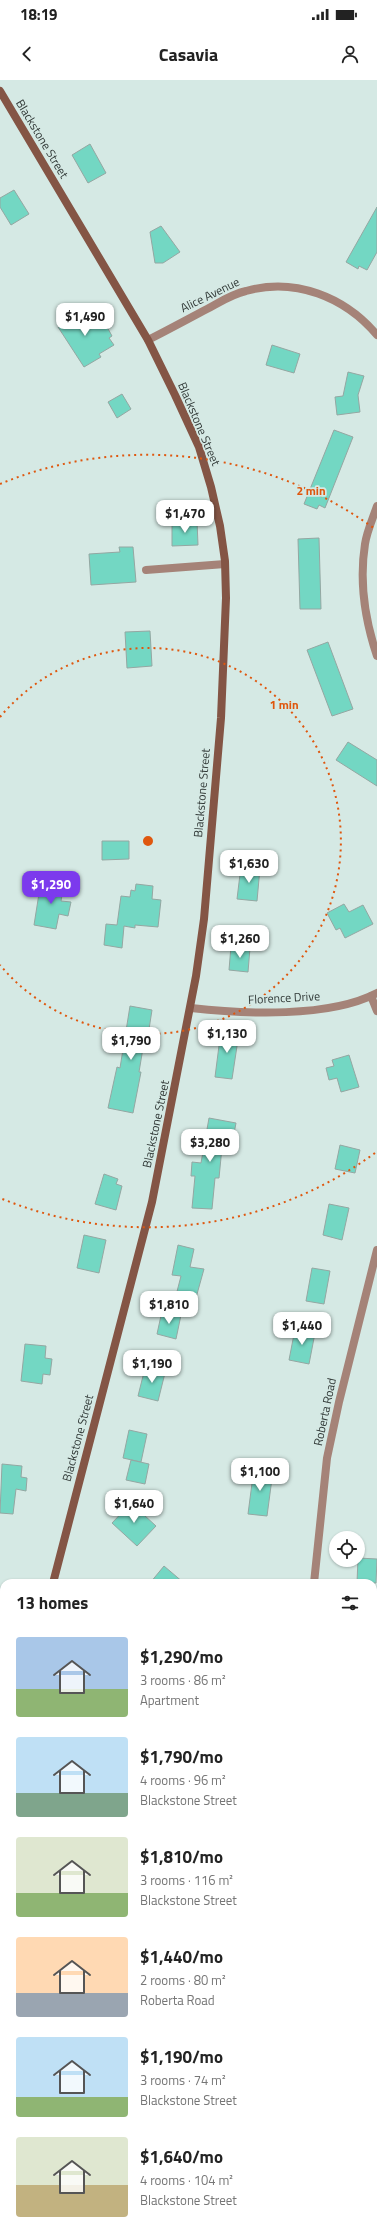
<!DOCTYPE html>
<html lang="en">
<head>
<meta charset="utf-8">
<style>
	:root { --surface:#fff; --page:#f6f6f6; --text:#222; --muted:#767676; --accent:#7c3aed }
	body { margin:0; font-family:"Titillium Web",sans-serif; background:var(--page); color:var(--text); height:100vh; display:flex; flex-direction:column; font-size:15px; white-space:nowrap }
	* { box-sizing:border-box; margin:0 }
	p { font-size:13px; color:var(--muted) }
	.icon { flex:none; width:22px; height:22px; fill:none; stroke:currentColor; stroke-width:2; stroke-linecap:round; stroke-linejoin:round }
	.map { position:relative; flex:1; overflow:hidden }
	.sheet { position:absolute; left:0px; top:1499px; width:377px; height:656px; display:flex; flex-direction:column; background:var(--surface); border-radius:12px 12px 0 0; box-shadow:0 1px 3px #0004 }
	.sheet>* { flex:none }
	.fabs { position:absolute; left:329px; top:1451px; display:grid; gap:8px }
	.fabs a { display:grid; place-items:center; width:36px; height:36px; border-radius:50%; background:var(--surface); box-shadow:0 1px 3px #0004; font-size:20px }
	.price { position:absolute; translate:-50% -34px; padding:0 9px; border-radius:8px; background:#fff; color:#222; font-size:13px; line-height:26px; filter:drop-shadow(0 1px 2px #0008) }
	.price::after { content:''; position:absolute; left:50%; top:24px; width:12px; height:9px; margin-left:-6px; background:inherit; clip-path:polygon(0 0,100% 0,50% 100%) }
	.price.selected { background:var(--accent); color:#fff }
	ul { padding:0; list-style:none }
	li { display:flex; align-items:center; gap:12px; height:100px; padding:0 16px }
	li span { display:grid; place-items:center; flex:none; width:112px; height:80px; border-radius:4px; color:#555 }
	li>.icon { margin-inline-start:auto }
	span .icon { width:48px; height:48px; fill:#fffc; stroke-width:1 }
	li b { font-size:17px }
	h2 { display:flex; justify-content:space-between; align-items:center; height:48px; padding:0 16px; font-size:17px }
	.status { display:flex; justify-content:space-between; align-items:center; height:28px; padding:0 20px; background:var(--surface); direction:ltr }
	.status svg { height:11px; fill:currentColor }
	header { display:flex; justify-content:space-between; align-items:center; height:52px; padding:0 16px; background:var(--surface); font-size:18px; font-weight:700 }
	.map>svg:first-child { display:block }
	.building { fill:#73d7c3; stroke:#94a7a2 }
	.lines { fill:none; stroke-linecap:round; stroke-linejoin:round }
	.service { stroke:#a58378; stroke-width:8 }
	.minor { stroke:#a58378; stroke-width:8 }
	.secondary { stroke:#845545; stroke-width:8 }
	.ring { fill:none; stroke:#df570e; stroke-width:2; stroke-dasharray:2 4 }
	.labels { text-anchor:middle; stroke-width:3.5; stroke-linejoin:round; paint-order:stroke }
	.street-label { font-size:12px; fill:#303836; stroke:#d5e9e4 }
	.centre { fill:#df570e; stroke:#d5e9e4; stroke-width:2 }
	.ring-label { font-size:12px; text-anchor:middle; font-weight:bold; fill:#df570e; stroke:#d5e9e4; stroke-width:3.5; stroke-linejoin:round; paint-order:stroke }
</style>
</head>
<body>
<div class="status"><b>18:19</b><svg viewBox="0 0 49 12"><path d="M0 12V9h3v3zM5 12V6h3v6zM10 12V3h3v9zM15 12V0h3v12zM26 1h20v11H26zM47 4h2v5h-2z"/></svg></div>
<header><svg class="icon" aria-label="back" viewBox="0 0 24 24"><path d="M15 5l-7 7 7 7"/></svg>Casavia<svg class="icon" aria-label="person" viewBox="0 0 24 24"><circle cx="12" cy="8" r="4"/><path d="M4 21q1-7 8-7t8 7"/></svg></header>
<div class="map">
<svg width="377" height="2155" viewBox="0 0 377 2155">
	<rect width="100%" height="100%" fill="#d5e9e4"/>
	<g class="building">
		<path d="M90,64L106,93L88,103L72,75Z"/>
		<path d="M14,110L29,134L11,145L0,127V118Z"/>
		<path d="M377,127V172L367,190L359,186L358,189L346,182Z"/>
		<path d="M161,146L180,172L163,183H155L150,152Z"/>
		<path d="M70,224L84,249L98,241L102,248L106,245L112,256L109,258L114,265L99,274L101,277L84,287L58,247L66,243L59,230Z"/>
		<path d="M272,265L300,274L294,293L266,285Z"/>
		<path d="M348,292L364,296L358,315L360,332L337,335L335,317L343,316Z"/>
		<path d="M122,314L131,329L117,338L108,322Z"/>
		<path d="M334,350L353,357L325,428L319,425L317,429L304,424Z"/>
		<path d="M197,441L198,465L172,466V442Z"/>
		<path d="M319,458L321,529H300L298,459Z"/>
		<path d="M119,467H133L136,502L91,505L89,474L120,472Z"/>
		<path d="M150,551L152,586L127,588L125,552Z"/>
		<path d="M328,562L353,629L332,636L307,570Z"/>
		<path d="M348,662L377,680V706L336,680Z"/>
		<path d="M102,761H129V779L102,780Z"/>
		<path d="M241,786L260,788L257,821L237,819Z"/>
		<path d="M41,801L64,804L61,821L71,822L68,836L59,834L56,849L34,845Z"/>
		<path d="M136,804L153,806L152,819L161,820L158,847L135,845V848L124,846L122,868L104,865L106,844L117,845L121,816L130,817L131,810L135,811Z"/>
		<path d="M344,824L349,832L363,825L373,844L345,858L340,848L336,850L327,833Z"/>
		<path d="M231,866L250,868L248,892L229,890Z"/>
		<path d="M130,926L152,930L147,962H144L139,992H141L133,1033L108,1028L117,987L120,988Z"/>
		<path d="M221,950L239,953L232,999L215,997Z"/>
		<path d="M349,975L359,1007L341,1012L337,998L329,1000L326,988L334,986L332,980Z"/>
		<path d="M209,1038L236,1043L233,1059L223,1057L219,1098H215L212,1129L192,1128L195,1096H191L192,1082L201,1083Z"/>
		<path d="M340,1065L360,1070L355,1093L335,1089Z"/>
		<path d="M104,1094L118,1099L116,1104L122,1106L116,1130L95,1124Z"/>
		<path d="M329,1124L349,1128L342,1160L323,1155Z"/>
		<path d="M84,1155L106,1160L99,1193L77,1188Z"/>
		<path d="M178,1165L194,1169L190,1187L204,1189L192,1232L173,1227L181,1196L172,1195Z"/>
		<path d="M312,1188L330,1191L324,1224L306,1221Z"/>
		<path d="M162,1231L181,1235L176,1259L157,1254Z"/>
		<path d="M295,1249L315,1253L309,1284L289,1280Z"/>
		<path d="M25,1264L46,1266L45,1278L52,1279L50,1295L43,1294L42,1304L21,1301Z"/>
		<path d="M145,1288L165,1293L158,1321L138,1316Z"/>
		<path d="M129,1350L147,1354L141,1382L123,1378Z"/>
		<path d="M131,1380L149,1384L145,1404L126,1400Z"/>
		<path d="M2,1384L22,1386L21,1397L27,1398L26,1411L16,1409L13,1434L0,1433Z"/>
		<path d="M254,1388L273,1391L267,1436L248,1434Z"/>
		<path d="M131,1423L156,1446L137,1466L112,1443Z"/>
		<path d="M358,1478L377,1479L376,1503H357Z"/>
		<path d="M164,1486L184,1503H150Z"/>
	</g>
	<g class="lines">
		<path class="service" d="M146,490L225,484"/>
		<g class="minor">
			<path d="M148,260C168,250 188,239 207,229C220,222 232,214 246,211C295,197 345,217 377,255"/>
			<path d="M377,426C373,438 367,451 365,464C359,502 365,540 377,576"/>
			<path d="M371,916L377,931"/>
			<path d="M191,928C244,934 329,938 377,913"/>
			<path d="M314,1503L327,1378L339,1322L377,1170"/>
			<path d="M373,1748L377,1745"/>
			<path d="M0,1874H4"/>
		</g>
		<g class="secondary">
			<path d="M0,11L148,260L175,315L199,367L211,407L220,446L225,481L226,518L221,638L204,839L196,896L152,1122L53,1503"/>
			<path d="M0,1712L4,1697"/>
		</g>
	</g>
	<g class="ring">
		<path d="M0 637A193 193 0 1 1 0 885"/>
		<path d="M375 1073A386 386 0 0 1 0 1118M0 404A386 386 0 0 1 375 449"/>
	</g>
	<g class="labels">
		<g class="street-label">
			<text transform="translate(42 59) rotate(59)" y="4">Blackstone Street</text>
			<text transform="translate(210 215) rotate(-26)" y="4">Alice Avenue</text>
			<text transform="translate(199 344) rotate(67)" y="4">Blackstone Street</text>
			<text transform="translate(202 713) rotate(-85)" y="4">Blackstone Street</text>
			<text transform="translate(284 918) rotate(-3)" y="4">Florence Drive</text>
			<text transform="translate(156 1044) rotate(-78)" y="4">Blackstone Street</text>
			<text transform="translate(325 1332) rotate(-78)" y="4">Roberta Road</text>
			<text transform="translate(78 1358) rotate(-75)" y="4">Blackstone Street</text>
		</g>
	</g>
	<circle cx="148" cy="761" r="6" class="centre"/>
	<g class="ring-label">
		<text x="311" y="415">2 min</text>
		<text x="284" y="629">1 min</text>
	</g>
</svg>
<div class="fabs">
<a><svg class="icon" aria-label="locate" viewBox="0 0 24 24"><circle cx="12" cy="12" r="6"/><path d="M12 2v4M12 18v4M2 12h4M18 12h4"/></svg></a>
</div>
<b class="price" style="left:85px;top:257px">$1,490</b>
<b class="price" style="left:185px;top:454px">$1,470</b>
<b class="price" style="left:249px;top:804px">$1,630</b>
<b class="price selected" style="left:51px;top:825px">$1,290</b>
<b class="price" style="left:240px;top:879px">$1,260</b>
<b class="price" style="left:227px;top:974px">$1,130</b>
<b class="price" style="left:131px;top:981px">$1,790</b>
<b class="price" style="left:210px;top:1083px">$3,280</b>
<b class="price" style="left:169px;top:1245px">$1,810</b>
<b class="price" style="left:302px;top:1266px">$1,440</b>
<b class="price" style="left:152px;top:1304px">$1,190</b>
<b class="price" style="left:260px;top:1412px">$1,100</b>
<b class="price" style="left:134px;top:1444px">$1,640</b>
<section class="sheet">
<h2>13 homes<svg class="icon" aria-label="filters" viewBox="0 0 24 24"><path d="M4 7h16M4 17h16"/><circle cx="9" cy="7" r="2"/><circle cx="15" cy="17" r="2"/></svg></h2>
<ul>
<li><span style="background:linear-gradient(#a9c7e8 65%,#8fb573 0)"><svg class="icon" aria-label="home" viewBox="0 0 24 24"><path d="M3 11l9-7 9 7M6 9v11h12V9"/></svg></span><div><b>$1,290/mo</b><p>3 rooms · 86 m²</p><p>Apartment</p></div></li>
<li><span style="background:linear-gradient(#bfe0f5 70%,#7fa58c 0)"><svg class="icon" aria-label="home" viewBox="0 0 24 24"><path d="M3 11l9-7 9 7M6 9v11h12V9"/></svg></span><div><b>$1,790/mo</b><p>4 rooms · 96 m²</p><p>Blackstone Street</p></div></li>
<li><span style="background:linear-gradient(#dfe7d0 70%,#8fb573 0)"><svg class="icon" aria-label="home" viewBox="0 0 24 24"><path d="M3 11l9-7 9 7M6 9v11h12V9"/></svg></span><div><b>$1,810/mo</b><p>3 rooms · 116 m²</p><p>Blackstone Street</p></div></li>
<li><span style="background:linear-gradient(#ffd9b3 70%,#9aa5b1 0)"><svg class="icon" aria-label="home" viewBox="0 0 24 24"><path d="M3 11l9-7 9 7M6 9v11h12V9"/></svg></span><div><b>$1,440/mo</b><p>2 rooms · 80 m²</p><p>Roberta Road</p></div></li>
<li><span style="background:linear-gradient(#bfe0f5 75%,#8fb573 0)"><svg class="icon" aria-label="home" viewBox="0 0 24 24"><path d="M3 11l9-7 9 7M6 9v11h12V9"/></svg></span><div><b>$1,190/mo</b><p>3 rooms · 74 m²</p><p>Blackstone Street</p></div></li>
<li><span style="background:linear-gradient(#dfe7d0 60%,#c2b280 0)"><svg class="icon" aria-label="home" viewBox="0 0 24 24"><path d="M3 11l9-7 9 7M6 9v11h12V9"/></svg></span><div><b>$1,640/mo</b><p>4 rooms · 104 m²</p><p>Blackstone Street</p></div></li>
</ul>
</section>
</div>
</body>
</html>
